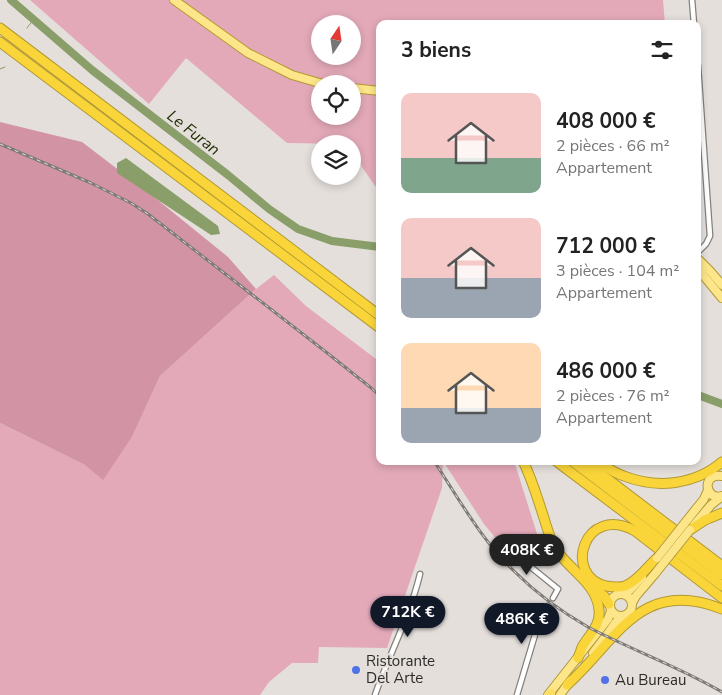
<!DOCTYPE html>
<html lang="fr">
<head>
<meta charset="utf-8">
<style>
	:root { --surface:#fff; --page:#f2f2f2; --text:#222; --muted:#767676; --accent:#111827 }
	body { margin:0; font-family:"Nunito Sans",sans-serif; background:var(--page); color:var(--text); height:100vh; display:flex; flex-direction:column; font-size:19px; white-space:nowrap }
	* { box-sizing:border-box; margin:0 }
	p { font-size:16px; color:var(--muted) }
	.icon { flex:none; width:28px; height:28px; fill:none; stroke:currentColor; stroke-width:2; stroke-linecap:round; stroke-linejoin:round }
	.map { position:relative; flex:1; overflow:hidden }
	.drawer { position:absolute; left:376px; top:20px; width:325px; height:445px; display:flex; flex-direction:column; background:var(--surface); border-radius:10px; box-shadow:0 2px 8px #0003 }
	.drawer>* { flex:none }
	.needle { width:32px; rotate:13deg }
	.buttons { position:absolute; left:311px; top:15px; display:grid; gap:10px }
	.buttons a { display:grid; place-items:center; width:50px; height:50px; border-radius:50%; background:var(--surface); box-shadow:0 2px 8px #0003; font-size:25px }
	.price { position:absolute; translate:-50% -42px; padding:0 11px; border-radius:18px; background:var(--accent); color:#fff; font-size:16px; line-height:32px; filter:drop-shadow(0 1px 2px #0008) }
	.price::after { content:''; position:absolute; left:50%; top:30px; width:15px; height:11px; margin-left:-8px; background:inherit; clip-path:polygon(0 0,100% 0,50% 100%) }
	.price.active { background:#222; color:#fff }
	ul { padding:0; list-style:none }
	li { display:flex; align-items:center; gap:15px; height:125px; padding:0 25px }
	li span { display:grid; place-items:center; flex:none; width:140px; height:100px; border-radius:10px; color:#555 }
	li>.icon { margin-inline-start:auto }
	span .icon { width:60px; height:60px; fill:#fffc; stroke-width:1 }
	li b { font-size:21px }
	h2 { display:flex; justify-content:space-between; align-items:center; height:60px; padding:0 25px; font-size:21px }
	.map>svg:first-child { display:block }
	.green { fill:#e3a9b9; fill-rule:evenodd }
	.forest { fill:#d294a5 }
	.water { fill:#899e69 }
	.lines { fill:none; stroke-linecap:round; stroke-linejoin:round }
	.stream { stroke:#899e69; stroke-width:1 }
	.river { stroke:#899e69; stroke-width:8 }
	.minor-casing { stroke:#84807c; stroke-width:7 }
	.primary-casing { stroke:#b29934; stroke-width:10 }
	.trunk-casing { stroke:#b29934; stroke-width:10 }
	.motorway-casing { stroke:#b29934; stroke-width:11 }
	.minor { stroke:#fff; stroke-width:4.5 }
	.primary { stroke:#fce689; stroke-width:8 }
	.trunk { stroke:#fbde62; stroke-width:8 }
	.motorway { stroke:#fad53a; stroke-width:9 }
	.rail-casing { stroke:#7d7a77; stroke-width:3 }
	.rail { stroke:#e4dfdb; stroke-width:1; stroke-dasharray:4; stroke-linecap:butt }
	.primary-bridge-casing { stroke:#b29934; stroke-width:10; stroke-linecap:butt }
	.primary-bridge { stroke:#fce689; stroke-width:8 }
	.poi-dot { fill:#4f73e7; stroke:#e4dfdb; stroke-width:2 }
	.labels { text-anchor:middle; stroke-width:4.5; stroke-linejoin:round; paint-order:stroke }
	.poi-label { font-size:15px; fill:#2c2a28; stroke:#e4dfdb; text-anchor:start }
	.water-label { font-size:16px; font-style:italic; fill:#222f06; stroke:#e4dfdb }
</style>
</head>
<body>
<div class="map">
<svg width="722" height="695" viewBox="0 0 722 695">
	<rect width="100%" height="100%" fill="#e4dfdb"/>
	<g class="green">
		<path d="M30,0H663L665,24H380V193L353,154L352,144L287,143L186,58L149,104ZM320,24H352V56H320ZM320,84H352V116H320Z"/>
		<path d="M274,275L306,306L380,362V461H512L516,467L538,537L507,552L484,524L443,461L442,488L387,648L319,647L318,663H292L269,682L260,695H0V423L85,465L133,435L160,376L256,289Z"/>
	</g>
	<path class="forest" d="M0,122L82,142L154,197L228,257L256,289L160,376L133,435L103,480L85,465L0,423Z"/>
	<path class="water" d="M126,158L218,226L220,234L211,235L117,173V163Z"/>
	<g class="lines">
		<g class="stream">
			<path d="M27,28L34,19"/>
			<path d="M0,69L5,67"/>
		</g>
		<g class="river">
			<path d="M11,0L92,70L228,175L269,209L298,229L332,241L380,247"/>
			<path d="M698,395L722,404"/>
		</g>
		<defs>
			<g id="minor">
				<path d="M692,0L694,24"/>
				<path d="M698,66L710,236L706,244L698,252"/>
				<path d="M511,551L558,589L553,598"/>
				<path d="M375,695C389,655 410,616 420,574"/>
				<path d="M517,695L540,618L548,606"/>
			</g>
			<g id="primary">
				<path d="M174,0L248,53L292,75L323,84"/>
				<path d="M352,88L380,91"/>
				<path d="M698,259L710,271L722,285"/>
				<path d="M698,269L722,298"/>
				<path d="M722,476C709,474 703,485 712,495L718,497L722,496"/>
				<path d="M684,524L704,499L708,490"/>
				<path d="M694,525L711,505L721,497"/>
				<circle cx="621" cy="605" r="11"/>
				<path d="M624,594L630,590L642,577"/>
				<path d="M632,603L636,596L654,575"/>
				<path d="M593,653L609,632L616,622L624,616"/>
				<path d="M548,695L608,619L611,611"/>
				<path d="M560,695L570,681"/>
			</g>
			<path id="trunk" d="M549,695L551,693"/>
			<g id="motorway">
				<path d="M0,28L380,316"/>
				<path d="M0,42L380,328"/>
				<path d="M523,461C532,479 537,497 543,515C547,527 550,541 557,551C571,571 597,584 599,610C601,625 589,635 582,647C581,651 579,655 578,658"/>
				<path d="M556,461L722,586"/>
				<path d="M572,461L722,575"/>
				<path d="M584,461L722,566"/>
				<path d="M597,461C606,467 614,473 624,476C657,489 695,485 722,462"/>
				<path d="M690,530L705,520L722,513"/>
				<path d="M657,558C647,567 638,581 625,586C619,588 612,587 606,586C562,576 584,503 635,531L722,598"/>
				<path d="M593,588L604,596L609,604"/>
				<path d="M567,685C618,639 640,577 722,609"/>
			</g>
		</defs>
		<use href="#minor" class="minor-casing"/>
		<use href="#primary" class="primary-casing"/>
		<use href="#trunk" class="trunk-casing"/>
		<use href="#motorway" class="motorway-casing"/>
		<use href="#minor" class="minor"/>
		<use href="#primary" class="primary"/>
		<use href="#trunk" class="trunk"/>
		<use href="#motorway" class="motorway"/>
		<defs>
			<g id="rail">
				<path d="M0,144L91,183L131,203L148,214L326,352L370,387L380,396"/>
				<path d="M434,461C459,499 482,541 515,572C536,593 562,612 588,627C632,650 679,667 722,692"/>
			</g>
		</defs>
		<use href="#rail" class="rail-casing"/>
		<use href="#rail" class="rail"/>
		<defs>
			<g id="primary-bridge">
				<path d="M657,558L684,524"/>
				<path d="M654,575L690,530"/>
			</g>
		</defs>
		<use href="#primary-bridge" class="primary-bridge-casing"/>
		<use href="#primary-bridge" class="primary-bridge"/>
	</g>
	<g class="poi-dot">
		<circle cx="356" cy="670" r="5"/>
		<circle cx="605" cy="680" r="5"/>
	</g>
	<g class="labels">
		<g class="poi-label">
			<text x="366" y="666">Ristorante<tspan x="366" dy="17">Del Arte</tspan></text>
			<text x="615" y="685">Au Bureau</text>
		</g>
		<g class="water-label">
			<text transform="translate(194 132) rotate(38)" y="6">Le Furan</text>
		</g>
	</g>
</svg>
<div class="buttons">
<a><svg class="needle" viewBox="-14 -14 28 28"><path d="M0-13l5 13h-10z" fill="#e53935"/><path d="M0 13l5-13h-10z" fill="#767676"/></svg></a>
<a><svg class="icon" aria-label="locate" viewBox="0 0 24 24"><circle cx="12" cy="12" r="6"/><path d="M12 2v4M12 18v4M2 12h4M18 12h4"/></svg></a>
<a><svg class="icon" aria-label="layers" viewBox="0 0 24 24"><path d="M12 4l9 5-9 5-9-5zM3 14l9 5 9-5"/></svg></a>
</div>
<b class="price active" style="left:527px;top:576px">408K €</b>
<b class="price" style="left:408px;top:638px">712K €</b>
<b class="price" style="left:522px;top:645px">486K €</b>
<section class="drawer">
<h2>3 biens<svg class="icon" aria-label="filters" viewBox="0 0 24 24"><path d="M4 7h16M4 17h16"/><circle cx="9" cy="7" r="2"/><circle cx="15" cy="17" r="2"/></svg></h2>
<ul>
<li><span style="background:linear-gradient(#f6c9c9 65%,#7fa58c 0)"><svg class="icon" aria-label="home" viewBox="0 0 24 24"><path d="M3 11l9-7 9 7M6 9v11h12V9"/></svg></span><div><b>408 000 €</b><p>2 pièces · 66 m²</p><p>Appartement</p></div></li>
<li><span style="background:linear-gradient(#f6c9c9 60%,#9aa5b1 0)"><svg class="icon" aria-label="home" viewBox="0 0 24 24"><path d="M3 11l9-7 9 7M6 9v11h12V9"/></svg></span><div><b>712 000 €</b><p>3 pièces · 104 m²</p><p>Appartement</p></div></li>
<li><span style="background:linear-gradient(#ffd9b3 65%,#9aa5b1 0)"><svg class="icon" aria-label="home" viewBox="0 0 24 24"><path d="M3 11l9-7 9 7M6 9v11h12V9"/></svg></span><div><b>486 000 €</b><p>2 pièces · 76 m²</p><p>Appartement</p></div></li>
</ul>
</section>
</div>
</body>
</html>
